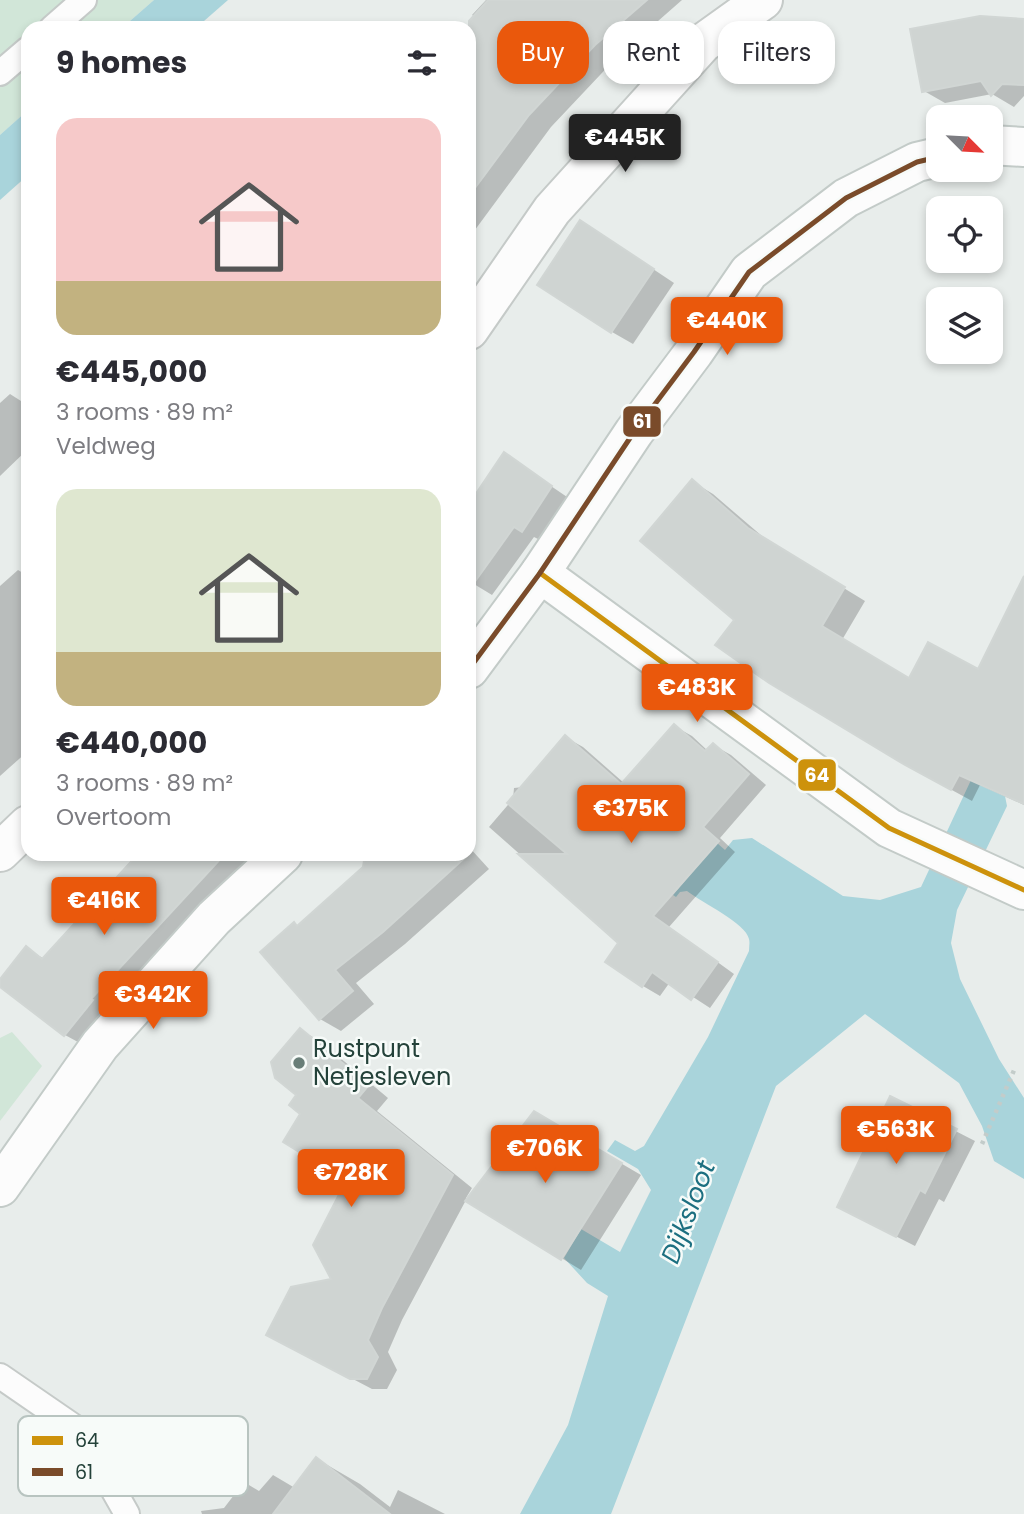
<!DOCTYPE html>
<html lang="en">
<head>
<meta charset="utf-8">
<style>
	:root { --surface:#fff; --page:#f2f2f3; --text:#2b2b33; --muted:#7c7c81; --accent:#ea580c }
	body { margin:0; font-family:Poppins,sans-serif; background:var(--page); color:var(--text); height:100vh; display:flex; flex-direction:column; font-size:26px; white-space:nowrap }
	* { box-sizing:border-box; margin:0 }
	p { font-size:23px; color:var(--muted) }
	.icon { flex:none; width:38px; height:38px; fill:none; stroke:currentColor; stroke-width:2; stroke-linecap:round; stroke-linejoin:round }
	.map { position:relative; flex:1; overflow:hidden }
	.side { position:absolute; left:21px; top:21px; width:455px; height:840px; display:flex; flex-direction:column; background:var(--surface); border-radius:21px; box-shadow:0 4px 10px #0003 }
	.side>* { flex:none }
	.hud { position:absolute; left:497px; top:21px; width:422px; height:63px; display:flex; gap:14px }
	.needle { width:46px; rotate:114deg }
	.buttons { position:absolute; left:926px; top:105px; display:grid; gap:14px }
	.buttons a { display:grid; place-items:center; width:77px; height:77px; border-radius:14px; background:var(--surface); box-shadow:0 4px 10px #0003; font-size:35px }
	.price { position:absolute; translate:-50% -60px; padding:0 16px; border-radius:7px; background:var(--accent); color:#fff; font-size:23px; line-height:46px; filter:drop-shadow(0 2px 4px #0008) }
	.price::after { content:''; position:absolute; left:50%; top:42px; width:21px; height:16px; margin-left:-10px; background:inherit; clip-path:polygon(0 0,100% 0,50% 100%) }
	.price.active { background:#222; color:#fff }
	ul { padding:0; list-style:none }
	li { display:grid; align-content:center; gap:14px; height:371px; padding:0 35px }
	li span { display:grid; place-items:center; height:217px; border-radius:21px; color:#555 }
	li>.icon { margin-inline-start:auto }
	span .icon { width:126px; height:126px; fill:#fffc; stroke-width:1 }
	li b { font-size:30px }
	h2 { display:flex; justify-content:space-between; align-items:center; height:84px; padding:0 35px; font-size:30px }
	.pill { padding:0 24px; border-radius:21px; background:var(--surface); box-shadow:0 4px 10px #0003; font-size:24px; line-height:63px }
	.pill.active { background:var(--accent); color:#fff }
	.map>svg:first-child { display:block }
	.green { fill:#d1e6d8 }
	.water { fill:#a9d4db }
	.shadow { fill:#0003 }
	.building { fill:#cfd4d2; stroke:#d1d6d4; stroke-width:2 }
	.lines { fill:none; stroke-linecap:round; stroke-linejoin:round }
	.lane-casing { stroke:#c5cac8; stroke-width:28 }
	.street-casing { stroke:#c5cac8; stroke-width:42 }
	.secondary-casing { stroke:#c3cbc8; stroke-width:42 }
	.path { stroke:#c3ccca; stroke-width:4.5; stroke-dasharray:3.5 5; stroke-linecap:butt }
	.lane { stroke:#fcfcfc; stroke-width:24 }
	.street { stroke:#fcfcfc; stroke-width:38 }
	.secondary { stroke:#fcfcfc; stroke-width:38 }
	.bus-1-casing { stroke:#f7fbf9; stroke-width:10 }
	.bus-2-casing { stroke:#f7fbf9; stroke-width:10 }
	.bus-1 { stroke:#cd920c; stroke-width:5 }
	.bus-2 { stroke:#7a4b2a; stroke-width:5 }
	.poi-dot { fill:#697e78; stroke:#f7fbf9; stroke-width:2.5 }
	.labels { text-anchor:middle; stroke-width:5; stroke-linejoin:round; paint-order:stroke }
	.poi-label { font-size:24px; fill:#24423a; stroke:#f7fbf9; text-anchor:start }
	.water-label { font-size:26px; font-style:italic; fill:#1c6f80; stroke:#f7fbf9 }
	.key { fill:#f7fbf9; stroke:#b8c4c0; stroke-width:2 }
	.key-label { font-size:19px; fill:#24423a }
	.line-badge { stroke:#f7fbf9; stroke-width:2.5 }
	.badge-label { font-size:19px; text-anchor:middle; font-weight:bold; fill:#fff }
</style>
</head>
<body>
<div class="map">
<svg width="1024" height="1514" viewBox="0 0 1024 1514">
	<rect width="100%" height="100%" fill="#e8edeb"/>
	<g class="green">
		<path d="M0,0H154L122,28H28V110L0,135Z"/>
		<path d="M12,1032L42,1066L0,1121V1038Z"/>
	</g>
	<g class="water">
		<path d="M154,0H228L196,28H122Z"/>
		<path d="M28,110V175L0,200V135Z"/>
		<path d="M1007,703L1024,755L1005,796L1007,806L957,910L951,943L960,979L999,1059L1024,1098V1179L994,1161L982,1126L959,1083L865,1014L776,1086L611,1514H520L568,1425L608,1296L587,1283L564,1258L581,1229L620,1252L651,1190L638,1169L607,1151L615,1140L635,1151L644,1146L708,1037L749,951C749,947 750,943 749,939C746,923 702,903 687,891L680,892L676,897L673,895L717,843L725,850L733,840L752,838L843,896L880,900L921,887Z"/>
	</g>
	<g class="shadow">
		<path d="M486,0H682L617,57L551,127L469,238V57L484,37L469,23L475,17L472,15Z"/>
		<path d="M1024,20V96L1014,107L992,94L945,103L924,91Z"/>
		<path d="M602,235L674,283L633,344L612,332Z"/>
		<path d="M10,394L21,401L28,408V449L0,476V403Z"/>
		<path d="M504,454L570,499L542,541L534,537L492,595L469,581V507Z"/>
		<path d="M693,482L713,494L770,543L865,601L842,640L910,680L1024,696V805L980,785L972,801L928,777L736,620Z"/>
		<path d="M18,570L28,576V751L0,776V586Z"/>
		<path d="M674,726L692,736L708,751L713,745L731,755L766,785L720,838L735,852L669,927L734,974L710,1008L670,982L660,996L643,986L620,943L489,827L513,799L514,788L524,787L565,737L583,747L624,783Z"/>
		<path d="M469,847L489,869L405,944L356,983L374,1004L341,1031L320,1019L298,927L364,868L376,854H469Z"/>
		<path d="M136,854H262L89,1048L65,1035L0,985V982L27,948L44,959L138,856Z"/>
		<path d="M300,1030L320,1041L388,1098L377,1111L472,1188L466,1198L468,1200L535,1113L641,1175L581,1270L466,1200L402,1320L388,1352L397,1370L387,1389H372L288,1345L334,1281L348,1180L302,1113L298,1094Z"/>
		<path d="M891,1098L975,1141L944,1202L939,1199L915,1246L858,1217Z"/>
		<path d="M317,1459L360,1484L390,1507L398,1490L445,1514H202L201,1511L224,1508L244,1482L259,1491L273,1475L295,1488Z"/>
	</g>
	<g class="building">
		<path d="M488,0H647L595,45L529,115L469,196V21Z"/>
		<path d="M980,16L1024,19V85L1002,84L991,96L981,81L922,92L910,29Z"/>
		<path d="M580,220L654,269L611,333L537,285Z"/>
		<path d="M504,452L552,486L522,532L514,527L469,590V504Z"/>
		<path d="M692,479L748,528L845,587L822,626L909,678L928,642L978,669L1024,576V804L959,775L951,790L905,765L769,683L715,645L734,620L640,541Z"/>
		<path d="M674,724L705,751L713,743L749,774L703,827L719,841L653,916L718,962L691,1000L652,972L642,987L605,962L618,943L518,854H567L507,803L565,735L621,784Z"/>
		<path d="M138,854H225L91,999L93,1000L64,1036L0,987V979L26,946L42,959Z"/>
		<path d="M365,854H469L383,932L335,970L353,991L319,1020L260,952L294,922L297,926L363,867Z"/>
		<path d="M300,1028L369,1085L358,1098L453,1175L382,1308L368,1340L378,1357L367,1379H350L266,1335L291,1287L331,1279L313,1245L346,1181L283,1142L300,1114L289,1105L296,1095L275,1078L271,1062Z"/>
		<path d="M890,1096L957,1129L925,1193L920,1190L896,1237L837,1207Z"/>
		<path d="M534,1111L622,1163L561,1260L465,1201Z"/>
		<path d="M316,1457L390,1514H273Z"/>
	</g>
	<g class="lines">
		<defs>
			<g id="lane">
				<path d="M52,28L84,0"/>
				<path d="M0,73L28,49"/>
				<path d="M0,1376L80,1431L127,1514"/>
			</g>
			<g id="street">
				<path d="M469,330L552,210L703,43L763,0"/>
				<path d="M0,852L28,825"/>
			</g>
			<g id="secondary">
				<path d="M990,145L1024,147"/>
				<path d="M540,573L889,828L1024,890"/>
				<path d="M469,669L540,573L634,432L694,352L749,272L846,198L917,162L938,157"/>
				<path d="M0,1187L100,1045L214,918L283,854"/>
			</g>
		</defs>
		<use href="#lane" class="lane-casing"/>
		<use href="#street" class="street-casing"/>
		<use href="#secondary" class="secondary-casing"/>
		<path class="path" d="M982,1144L1015,1068"/>
		<use href="#lane" class="lane"/>
		<use href="#street" class="street"/>
		<use href="#secondary" class="secondary"/>
		<defs>
			<path id="bus-1" d="M540,573L889,828L1024,890"/>
			<path id="bus-2" d="M469,669L540,573L634,432L694,352L749,272L846,198L917,162L938,157"/>
		</defs>
		<use href="#bus-1" class="bus-1-casing"/>
		<use href="#bus-2" class="bus-2-casing"/>
		<use href="#bus-1" class="bus-1"/>
		<use href="#bus-2" class="bus-2"/>
	</g>
	<circle class="poi-dot" cx="299" cy="1063" r="7"/>
	<g class="labels">
		<g class="poi-label">
			<text x="313" y="1057">Rustpunt<tspan x="313" dy="28">Netjesleven</tspan></text>
		</g>
		<g class="water-label">
			<text transform="translate(688 1212) rotate(-69)" y="9">Dijksloot</text>
		</g>
	</g>
	<rect x="18" y="1416" width="230" height="80" rx="10" class="key"/>
	<rect x="32" y="1436" width="31" height="9" fill="#cd920c"/>
	<rect x="32" y="1468" width="31" height="8" fill="#7a4b2a"/>
	<g class="key-label">
		<text x="75" y="1447">64</text>
		<text x="75" y="1479">61</text>
	</g>
	<g class="line-badge">
		<rect x="622" y="405" width="40" height="33" rx="7" fill="#7a4b2a"/>
		<rect x="797" y="758" width="40" height="34" rx="7" fill="#cd920c"/>
	</g>
	<g class="badge-label">
		<text x="642" y="428">61</text>
		<text x="817" y="782">64</text>
	</g>
</svg>
<div class="buttons">
<a><svg class="needle" viewBox="-14 -14 28 28"><path d="M0-13l5 13h-10z" fill="#e53935"/><path d="M0 13l5-13h-10z" fill="#7c7c81"/></svg></a>
<a><svg class="icon" aria-label="locate" viewBox="0 0 24 24"><circle cx="12" cy="12" r="6"/><path d="M12 2v4M12 18v4M2 12h4M18 12h4"/></svg></a>
<a><svg class="icon" aria-label="layers" viewBox="0 0 24 24"><path d="M12 4l9 5-9 5-9-5zM3 14l9 5 9-5"/></svg></a>
</div>
<b class="price active" style="left:625px;top:174px">€445K</b>
<b class="price" style="left:727px;top:357px">€440K</b>
<b class="price" style="left:697px;top:724px">€483K</b>
<b class="price" style="left:631px;top:845px">€375K</b>
<b class="price" style="left:104px;top:937px">€416K</b>
<b class="price" style="left:153px;top:1031px">€342K</b>
<b class="price" style="left:896px;top:1166px">€563K</b>
<b class="price" style="left:545px;top:1185px">€706K</b>
<b class="price" style="left:351px;top:1209px">€728K</b>
<div class="hud">
<a class="pill active">Buy</a>
<a class="pill">Rent</a>
<a class="pill">Filters</a>
</div>
<section class="side">
<h2>9 homes<svg class="icon" aria-label="filters" viewBox="0 0 24 24"><path d="M4 7h16M4 17h16"/><circle cx="9" cy="7" r="2"/><circle cx="15" cy="17" r="2"/></svg></h2>
<ul>
<li><span style="background:linear-gradient(#f6c9c9 75%,#c2b280 0)"><svg class="icon" aria-label="home" viewBox="0 0 24 24"><path d="M3 11l9-7 9 7M6 9v11h12V9"/></svg></span><div><b>€445,000</b><p>3 rooms · 89 m²</p><p>Veldweg</p></div></li>
<li><span style="background:linear-gradient(#dfe7d0 75%,#c2b280 0)"><svg class="icon" aria-label="home" viewBox="0 0 24 24"><path d="M3 11l9-7 9 7M6 9v11h12V9"/></svg></span><div><b>€440,000</b><p>3 rooms · 89 m²</p><p>Overtoom</p></div></li>
</ul>
</section>
</div>
</body>
</html>
